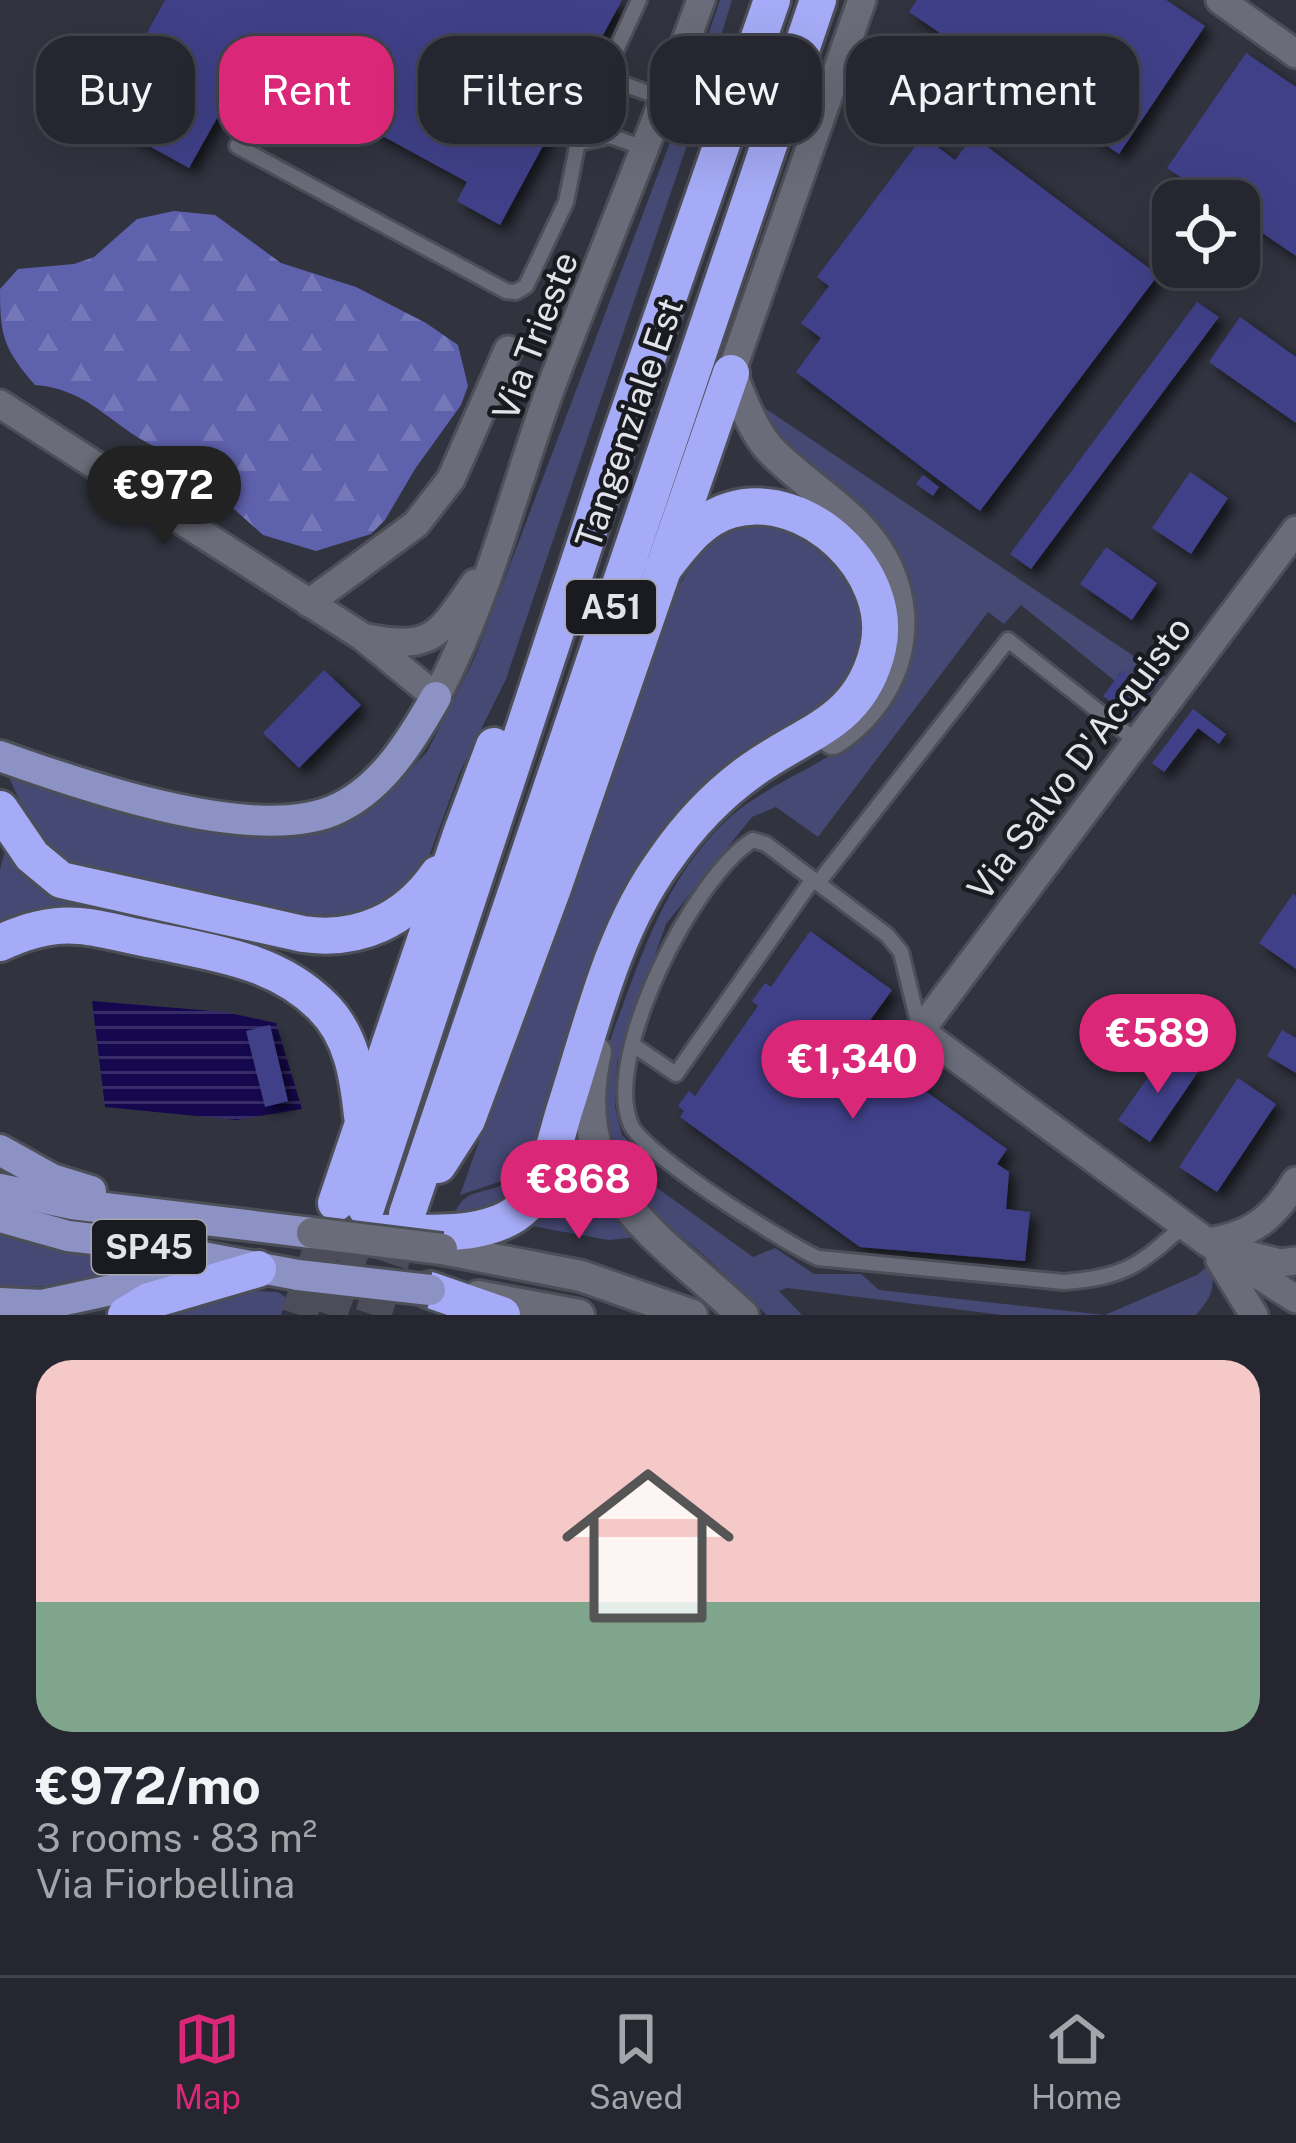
<!DOCTYPE html>
<html lang="en">
<head>
<meta charset="utf-8">
<style>
	:root { --surface:#25262f; --page:#31323b; --text:#f1f3f6; --muted:#a3a5aa; --line:#42434b; --accent:#db2777 }
	body { margin:0; font-family:"Public Sans",sans-serif; background:var(--page); color:var(--text); height:100vh; display:flex; flex-direction:column; font-size:45px; white-space:nowrap }
	* { box-sizing:border-box; margin:0 }
	p { font-size:39px; color:var(--muted) }
	.icon { flex:none; width:66px; height:66px; fill:none; stroke:currentColor; stroke-width:2; stroke-linecap:round; stroke-linejoin:round }
	.map { position:relative; height:1315px; overflow:hidden }
	.panel { display:flex; flex-direction:column; background:var(--surface); flex:1 }
	.panel>* { flex:none }
	.hud { position:absolute; left:36px; top:36px; width:1224px; height:108px; display:flex; gap:24px }
	.tools { position:absolute; left:1152px; top:180px; display:grid; gap:24px }
	.tools a { display:grid; place-items:center; width:108px; height:108px; border-radius:24px; background:var(--surface); box-shadow:0 12px 48px #0002,0 0 0 3px var(--line); font-size:60px }
	.price { position:absolute; translate:-50% -102px; padding:0 27px; border-radius:42px; background:var(--accent); color:#fff; font-size:39px; line-height:78px; filter:drop-shadow(0 3px 6px #0008) }
	.price::after { content:''; position:absolute; left:50%; top:72px; width:36px; height:27px; margin-left:-18px; background:inherit; clip-path:polygon(0 0,100% 0,50% 100%) }
	.price.selected { background:#222; color:#fff }
	ul { padding:0; list-style:none }
	li { display:grid; align-content:center; gap:24px; height:636px; padding:0 36px }
	li span { display:grid; place-items:center; height:372px; border-radius:36px; color:#555 }
	li>.icon { margin-inline-start:auto }
	span .icon { width:216px; height:216px; fill:#fffc; stroke-width:1 }
	li b { font-size:51px }
	.pill { padding:0 42px; border-radius:36px; background:var(--surface); box-shadow:0 12px 48px #0002,0 0 0 3px var(--line); font-size:42px; line-height:108px }
	.pill.selected { background:var(--accent); color:#fff }
	.tabs { display:flex; justify-content:space-around; align-items:center; height:168px; border-top:3px solid var(--line); background:var(--surface); font-size:33px; color:var(--muted) }
	.tabs a { display:grid; justify-items:center; gap:6px }
	.tabs .selected { color:var(--accent) }
	.map>svg:first-child { display:block }
	.green { fill:#454973 }
	.forest { fill:url(#forest-firs) }
	.water { fill:url(#water-rules) }
	.building { fill:#414189; filter:url(#shadow) }
	.lines { fill:none; stroke-linecap:round; stroke-linejoin:round }
	.highway-tunnel { stroke:#4c4d59; stroke-width:36; stroke-dasharray:36 18; stroke-linecap:butt }
	.lane-casing { stroke:#4d4f58; stroke-width:20 }
	.street-casing { stroke:#4d4f58; stroke-width:33 }
	.secondary-casing { stroke:#4d4f58; stroke-width:36 }
	.primary-casing { stroke:#4d4f58; stroke-width:36 }
	.highway-casing { stroke:#4d4f58; stroke-width:42 }
	.lane { stroke:#6a6c79; stroke-width:14 }
	.street { stroke:#6a6c79; stroke-width:27 }
	.secondary { stroke:#6a6c79; stroke-width:30 }
	.primary { stroke:#8d92c4; stroke-width:30 }
	.highway { stroke:#a5abf6; stroke-width:36 }
	.secondary-bridge-casing { stroke:#4d4f58; stroke-width:36; stroke-linecap:butt }
	.primary-bridge-casing { stroke:#4d4f58; stroke-width:36; stroke-linecap:butt }
	.secondary-bridge { stroke:#6a6c79; stroke-width:30 }
	.primary-bridge { stroke:#8d92c4; stroke-width:30 }
	.labels { text-anchor:middle; stroke-width:9; stroke-linejoin:round; paint-order:stroke }
	.shield { fill:#1a1b20; stroke:#a6a7ae; stroke-width:3 }
	.shield-label { font-size:33px; font-weight:bold; fill:#e2e3eb }
	.street-label { font-size:36px; fill:#e2e3eb; stroke:#1a1b20 }
</style>
</head>
<body>
<div class="map">
<svg width="1296" height="1315" viewBox="0 0 1296 1315">
	<defs>
		<pattern id="forest-firs" width="22" height="20" patternUnits="userSpaceOnUse" patternTransform="scale(3)"><rect width="22" height="20" fill="#5e61ac"/><path d="M5 1l3.5 6h-7zM16 11l3.5 6h-7z" fill="#7578b8"/></pattern>
		<pattern id="water-rules" width="6" height="5" patternUnits="userSpaceOnUse" patternTransform="scale(3)"><rect width="6" height="5" fill="#15084f"/><path d="M0 2.5h6" fill="none" stroke="#372c68"/></pattern>
		<filter id="shadow"><feDropShadow dx="7" dy="7" stdDeviation="6" flood-color="#0009"/></filter>
	</defs>
	<rect width="100%" height="100%" fill="#31333f"/>
	<g class="green">
		<path d="M720,0H732L690,136L506,679L460,772L425,867L380,911L322,923L64,865L40,845L7,773L257,835L311,832L347,817L395,785L427,752L475,657L680,116Z"/>
		<path d="M757,403L1165,677L1132,718L1125,713L1144,689L1121,672L1115,681L1021,605L1004,624L988,612L818,837L776,807L752,817L666,924L617,1063L615,1107L622,1135L645,1156L642,1177L753,1257L775,1248L814,1274H861L879,1290L1105,1315L1197,1275L1209,1265C1217,1288 1211,1297 1196,1315H1002L787,1288L779,1291L802,1315H767C741,1291 715,1264 687,1241C665,1224 640,1212 626,1188C617,1173 601,1127 599,1110C596,1075 611,1037 623,1005C648,936 674,868 730,817C771,780 849,756 880,716C910,679 919,625 909,579C895,514 822,488 781,442C771,431 765,416 757,403Z"/>
		<path d="M777,522L841,557L870,619L850,684L819,711L703,791L653,846L630,885L524,1178L504,1201L455,1213C464,1190 480,1194 500,1186L510,1168L499,1182L460,1195L667,610C696,554 709,524 777,522Z"/>
		<path d="M8,840L123,912L53,905L0,921V869Z"/>
		<path d="M578,1130L589,1168L602,1195L638,1237L608,1240L526,1225L575,1131Z"/>
		<path d="M0,1235L31,1243L132,1257L131,1263C88,1282 47,1290 0,1286Z"/>
		<path d="M254,1291L278,1292L287,1298L281,1315H175Z"/>
	</g>
	<path class="forest" d="M174,211L215,215L281,263L356,287L426,323L458,345L468,386L461,405L415,469L385,520L371,534L316,551L263,535L170,452C118,437 95,389 35,385C4,349 0,337 0,289L18,269L74,264L94,257L137,219Z"/>
	<path class="water" d="M92,1001L225,1012L276,1023L302,1109L237,1120L105,1107Z"/>
	<g class="building">
		<path d="M165,0H622L500,225L457,201L467,182L313,98L295,131L230,95L189,168L100,119Z"/>
		<path d="M917,0H1166L1205,26L1119,154L909,12Z"/>
		<path d="M1246,53L1296,87V256L1239,217V201H1216L1167,168Z"/>
		<path d="M923,136L955,160L973,136L1158,275L980,511L796,372L821,338L801,323L829,286L817,277Z"/>
		<path d="M1197,302L1219,317L1031,569L1010,554Z"/>
		<path d="M1240,317L1296,357V423L1209,362Z"/>
		<path d="M1190,472L1228,498L1191,554L1152,528Z"/>
		<path d="M923,475L939,487L933,496L916,484Z"/>
		<path d="M1106,547L1157,583L1132,620L1080,584Z"/>
		<path d="M324,670L361,705L299,768L263,733Z"/>
		<path d="M1122,671L1144,689L1125,713L1103,696Z"/>
		<path d="M1193,709L1226,734L1219,744L1198,728L1164,772L1152,763Z"/>
		<path d="M1293,894L1296,896V969L1259,943Z"/>
		<path d="M810,931L892,990L855,1041L1007,1149L997,1164L1009,1172L1006,1209L1030,1212L1025,1261L860,1247L680,1117L684,1111L678,1106L689,1091L695,1096L758,1006L752,1001L765,983L771,987Z"/>
		<path d="M270,1025L288,1101L265,1107L246,1031Z"/>
		<path d="M1282,1030L1296,1038V1073L1267,1056Z"/>
		<path d="M1167,1050L1198,1072L1150,1142L1118,1120Z"/>
		<path d="M1238,1078L1276,1104L1217,1192L1179,1167Z"/>
	</g>
	<g class="lines">
		<g class="highway-tunnel">
			<path d="M299,1315L335,1207"/>
			<path d="M329,1315L366,1208"/>
			<path d="M373,1315L407,1214"/>
		</g>
		<defs>
			<g id="lane">
				<path d="M604,77L665,99"/>
				<path d="M578,143L610,136L647,149"/>
				<path d="M237,146L506,291L516,292L526,286L566,202L581,127L639,0"/>
				<path d="M818,883L1008,640L1135,740"/>
				<path d="M919,1026L901,952L887,935L766,844L753,840C694,876 601,1058 631,1125C645,1155 783,1242 818,1258L1064,1282C1126,1277 1140,1265 1184,1225"/>
				<path d="M633,1045L676,1074L813,879"/>
			</g>
			<g id="street">
				<path d="M1220,0L1296,54"/>
				<path d="M731,373L862,0"/>
				<path d="M0,404L363,637L436,697C488,600 513,490 551,387C600,257 654,130 701,0"/>
				<path d="M1296,530L920,1031L1207,1242L1296,1299"/>
				<path d="M309,603L416,524L451,479L508,350"/>
				<path d="M367,638C434,651 439,634 475,583"/>
				<path d="M1207,1242C1250,1236 1273,1219 1296,1181"/>
				<path d="M1233,1251L1280,1263L1296,1261"/>
				<path d="M1220,1260L1254,1315"/>
			</g>
			<g id="secondary">
				<path d="M731,373C741,397 751,427 768,447C795,477 831,497 858,526C923,593 909,689 833,739"/>
				<path d="M596,1052C566,1187 656,1234 743,1315"/>
				<path d="M442,1249L581,1276L692,1315"/>
				<path d="M478,1296L579,1315"/>
			</g>
			<g id="primary">
				<path d="M0,756C81,785 250,844 332,811C381,791 411,741 436,697"/>
				<path d="M0,1150L52,1179L91,1191"/>
				<path d="M0,1189L72,1204L312,1233"/>
				<path d="M0,1217L68,1236L128,1243L298,1275"/>
				<path d="M0,1303L42,1305L217,1267"/>
			</g>
			<g id="highway">
				<path d="M0,809L32,856L61,880L303,934C359,942 406,920 438,874"/>
				<path d="M0,943C25,931 52,923 80,926C104,928 129,936 153,940C214,953 276,960 322,1006C352,1035 358,1077 362,1116"/>
				<path d="M438,1165L467,1120L552,891L731,373"/>
				<path d="M336,1203L461,834L494,746"/>
				<path d="M366,1208L621,434L772,0"/>
				<path d="M407,1214L818,0"/>
				<path d="M376,1233C421,1231 491,1241 525,1206C550,1179 555,1138 566,1105C592,1024 613,931 664,861C688,826 718,794 752,770C806,731 861,723 878,648C895,572 807,488 731,510C700,519 682,545 663,569"/>
				<path d="M430,1290L502,1315"/>
				<path d="M126,1315L149,1301L258,1269"/>
			</g>
		</defs>
		<use href="#lane" class="lane-casing"/>
		<use href="#street" class="street-casing"/>
		<use href="#secondary" class="secondary-casing"/>
		<use href="#primary" class="primary-casing"/>
		<use href="#highway" class="highway-casing"/>
		<use href="#lane" class="lane"/>
		<use href="#street" class="street"/>
		<use href="#secondary" class="secondary"/>
		<use href="#primary" class="primary"/>
		<use href="#highway" class="highway"/>
		<defs>
			<path id="secondary-bridge" d="M312,1233L442,1249"/>
			<path id="primary-bridge" d="M298,1275L430,1290"/>
		</defs>
		<use href="#secondary-bridge" class="secondary-bridge-casing"/>
		<use href="#primary-bridge" class="primary-bridge-casing"/>
		<use href="#secondary-bridge" class="secondary-bridge"/>
		<use href="#primary-bridge" class="primary-bridge"/>
	</g>
	<g class="labels">
		<g class="shield">
			<rect x="566" y="580" width="90" height="54" rx="9"/>
			<rect x="92" y="1220" width="114" height="54" rx="9"/>
		</g>
		<g class="shield-label">
			<text x="611" y="619">A51</text>
			<text x="149" y="1259">SP45</text>
		</g>
		<g class="street-label">
			<text transform="translate(535 336) rotate(-69)" y="13">Via Trieste</text>
			<text transform="translate(629 423) rotate(-71)" y="13">Tangenziale Est</text>
			<text transform="translate(1079 758) rotate(-53)" y="13">Via Salvo D'Acquisto</text>
		</g>
	</g>
</svg>
<div class="tools">
<a><svg class="icon" aria-label="locate" viewBox="0 0 24 24"><circle cx="12" cy="12" r="6"/><path d="M12 2v4M12 18v4M2 12h4M18 12h4"/></svg></a>
</div>
<b class="price selected" style="left:164px;top:548px">€972</b>
<b class="price" style="left:1158px;top:1096px">€589</b>
<b class="price" style="left:853px;top:1122px">€1,340</b>
<b class="price" style="left:579px;top:1242px">€868</b>
<div class="hud">
<a class="pill">Buy</a>
<a class="pill selected">Rent</a>
<a class="pill">Filters</a>
<a class="pill">New</a>
<a class="pill">Apartment</a>
</div>
</div>
<section class="panel">
<ul>
<li><span style="background:linear-gradient(#f6c9c9 65%,#7fa58c 0)"><svg class="icon" aria-label="home" viewBox="0 0 24 24"><path d="M3 11l9-7 9 7M6 9v11h12V9"/></svg></span><div><b>€972/mo</b><p>3 rooms · 83 m²</p><p>Via Fiorbellina</p></div></li>
</ul>
</section>
<nav class="tabs">
<a class="selected"><svg class="icon" aria-label="map" viewBox="0 0 24 24"><path d="M3 6l6-2 6 2 6-2v14l-6 2-6-2-6 2zM9 4v14M15 6v14"/></svg>Map</a>
<a><svg class="icon" aria-label="saved" viewBox="0 0 24 24"><path d="M7 4h10v16l-5-4-5 4z"/></svg>Saved</a>
<a><svg class="icon" aria-label="home" viewBox="0 0 24 24"><path d="M3 11l9-7 9 7M6 9v11h12V9"/></svg>Home</a>
</nav>
</body>
</html>
